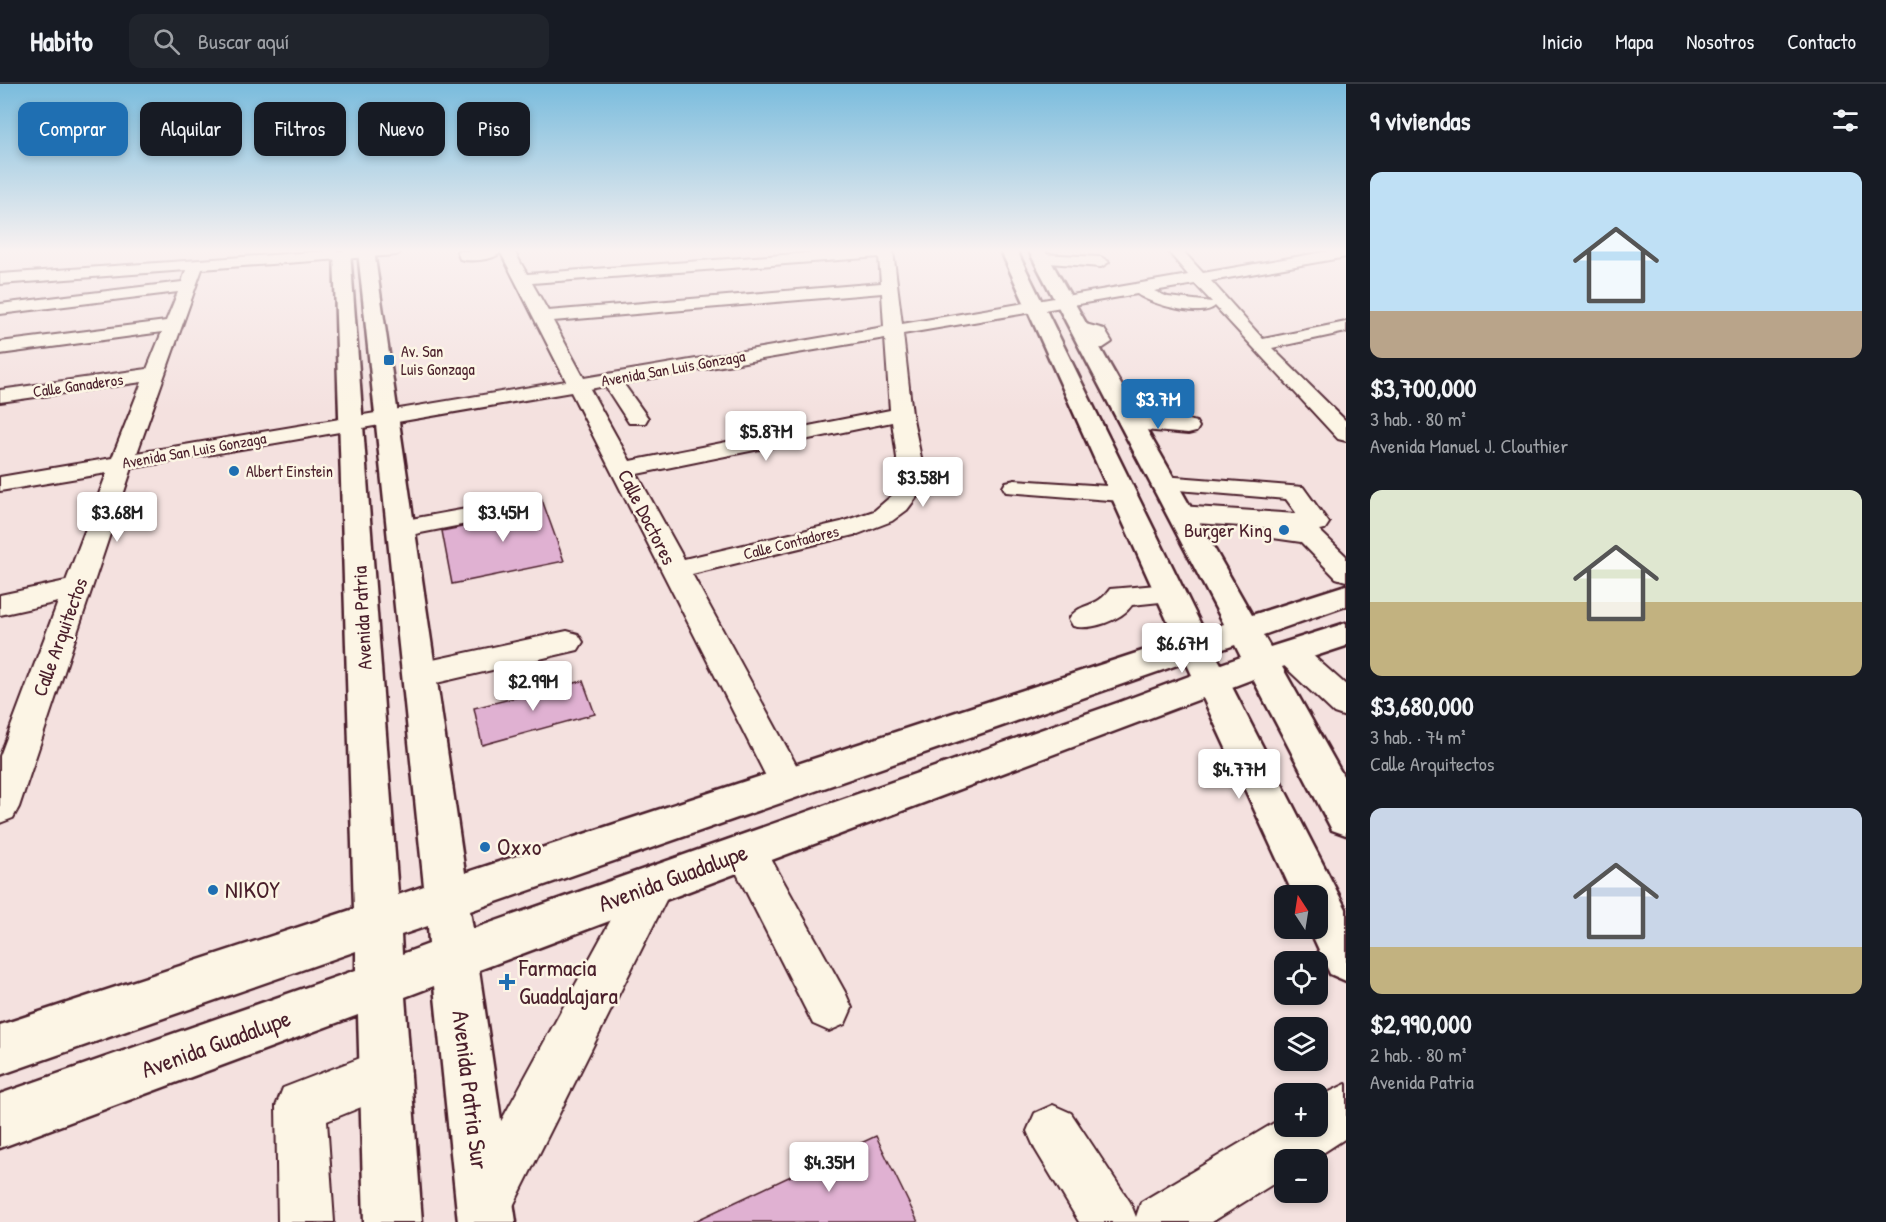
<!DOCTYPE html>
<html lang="es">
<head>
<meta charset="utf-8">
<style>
	:root { --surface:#171b24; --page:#20242c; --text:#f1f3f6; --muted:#9ea1a6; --line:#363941; --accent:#1f6fb2 }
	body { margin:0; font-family:"Patrick Hand",sans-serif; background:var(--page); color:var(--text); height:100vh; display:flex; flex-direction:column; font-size:22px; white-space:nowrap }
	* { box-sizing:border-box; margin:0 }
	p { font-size:20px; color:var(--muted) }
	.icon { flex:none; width:33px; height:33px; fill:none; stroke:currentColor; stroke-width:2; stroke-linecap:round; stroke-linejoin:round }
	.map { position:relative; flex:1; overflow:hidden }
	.side { display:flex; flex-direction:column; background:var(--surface); width:540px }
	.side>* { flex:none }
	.top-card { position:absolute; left:18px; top:18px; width:570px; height:54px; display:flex; gap:12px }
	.needle { width:39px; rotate:348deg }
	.tools { position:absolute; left:1274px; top:801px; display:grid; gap:12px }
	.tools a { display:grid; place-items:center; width:54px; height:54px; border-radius:12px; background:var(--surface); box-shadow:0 3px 9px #0003; font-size:30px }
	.price { position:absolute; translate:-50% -51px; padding:0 14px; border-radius:6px; background:#fff; color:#222; font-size:20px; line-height:39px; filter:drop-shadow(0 2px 3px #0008) }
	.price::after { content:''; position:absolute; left:50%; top:36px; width:18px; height:14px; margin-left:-9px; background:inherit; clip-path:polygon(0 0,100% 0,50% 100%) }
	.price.current { background:var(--accent); color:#fff }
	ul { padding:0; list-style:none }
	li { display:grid; align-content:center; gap:12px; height:318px; padding:0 24px }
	li span { display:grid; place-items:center; height:186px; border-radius:12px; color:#555 }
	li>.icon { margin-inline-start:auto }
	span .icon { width:108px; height:108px; fill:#fffc; stroke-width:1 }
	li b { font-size:26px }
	h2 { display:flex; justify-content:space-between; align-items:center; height:72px; padding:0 24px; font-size:26px }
	.pill { padding:0 21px; border-radius:12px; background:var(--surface); box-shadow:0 3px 9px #0003; font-size:21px; line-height:54px }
	.pill.current { background:var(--accent); color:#fff }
	header { display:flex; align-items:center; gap:36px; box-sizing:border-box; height:84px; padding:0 30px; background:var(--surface); border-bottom:2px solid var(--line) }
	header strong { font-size:28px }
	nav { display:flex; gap:33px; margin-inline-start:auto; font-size:21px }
	.search { width:420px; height:54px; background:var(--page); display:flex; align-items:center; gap:15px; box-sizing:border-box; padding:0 21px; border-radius:12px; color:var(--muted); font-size:22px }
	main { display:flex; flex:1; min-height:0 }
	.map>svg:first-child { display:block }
	.building { fill:#e0b1d2; stroke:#4a1f2b; stroke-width:1.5 }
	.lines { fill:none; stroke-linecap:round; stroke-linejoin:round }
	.minor-casing { stroke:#4a1f2b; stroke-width:4 }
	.major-casing { stroke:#4a1f2b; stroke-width:5 }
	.minor { fill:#fcf5e5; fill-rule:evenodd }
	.major { fill:#fcf5e5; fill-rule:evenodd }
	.poi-dot { fill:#1f6fb2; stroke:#fcf5e5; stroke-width:2 }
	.labels { text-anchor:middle; stroke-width:5; stroke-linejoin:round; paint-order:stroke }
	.far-poi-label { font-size:16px; fill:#4a1f2b; stroke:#fcf5e5; text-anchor:start }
	.far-street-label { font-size:16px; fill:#4a1f2b; stroke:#fcf5e5 }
	.street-label { font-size:20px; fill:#4a1f2b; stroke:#fcf5e5 }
	.poi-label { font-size:20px; fill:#4a1f2b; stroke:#fcf5e5; text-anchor:end }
	.near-poi-label { font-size:24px; fill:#4a1f2b; stroke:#fcf5e5; text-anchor:start }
	.near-street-label { font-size:24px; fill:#4a1f2b; stroke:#fcf5e5 }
</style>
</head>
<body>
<header>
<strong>Habito</strong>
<div class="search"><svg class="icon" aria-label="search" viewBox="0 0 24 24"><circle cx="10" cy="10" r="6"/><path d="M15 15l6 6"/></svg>Buscar aquí</div>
<nav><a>Inicio</a><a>Mapa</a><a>Nosotros</a><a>Contacto</a></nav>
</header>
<main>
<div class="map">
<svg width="1346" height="1138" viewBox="0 0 1346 1138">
	<rect width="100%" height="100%" fill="#f4e1df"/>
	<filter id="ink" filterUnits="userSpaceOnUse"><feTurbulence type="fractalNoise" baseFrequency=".0167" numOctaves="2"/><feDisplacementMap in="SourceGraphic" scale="12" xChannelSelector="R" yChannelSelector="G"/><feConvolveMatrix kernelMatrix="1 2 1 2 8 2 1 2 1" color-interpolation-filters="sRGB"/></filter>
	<g filter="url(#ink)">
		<g class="building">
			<path d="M541,413L564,477L452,500L442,447L497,436L503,429L496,421Z"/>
			<path d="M583,597L595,630L482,661L474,624Z"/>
			<path d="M876,1052L918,1138H693Z"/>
		</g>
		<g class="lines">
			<defs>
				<g id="minor">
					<path d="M329,167H403L396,171L202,185L137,369L566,297L500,167H514L527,190L836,167H893L902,240L1188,191L1168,167H1183L1203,189L1330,167H1346V173L1211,197L1263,255L1346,238V248L1272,264L1346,337V357L1338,355L1215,222C1203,235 1150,220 1137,210L903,250L912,330L921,374L919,410L907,426L892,437L858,450L692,490L806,699L801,710L788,714L775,710L571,308L132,384L19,723L13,734L0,739V672L58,518L0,531V511L66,497L107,389L0,407V393L112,374L142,298L0,318V306L147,285L162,248L0,270V258L166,237L178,208L0,230V220L182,198L186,186L0,200V190ZM879,173L881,199L548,227L532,199ZM1195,200L1212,218L1168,213L1154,207ZM882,209L884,243L584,294L553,237ZM885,254L890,326L630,377L590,305L605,302L629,339H645L648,334L623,299ZM892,338L897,374L895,409L874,427L841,438L684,475L637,390Z"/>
					<path d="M457,167H499L500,169C493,176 470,178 460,175Z"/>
					<path d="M1041,170L1101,173L1109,178L1101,183L1036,178L1033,175L1036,172Z"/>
					<path d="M1078,238L1104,245L1112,258L1103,264L1081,265L1079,261L1081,257L1092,255L1072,247L1069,243Z"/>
					<path d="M1130,332L1188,336L1196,338L1199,343L1196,348L1188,350L1122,344L1119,339L1122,334Z"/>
					<path d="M1163,392L1303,403L1329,439L1325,445L1319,446L1346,472V497L1336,494L1301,458L1273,454L1269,448L1272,444L1180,438L1171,435L1167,430L1171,425L1180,422L1297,430L1286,415L1154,404L1151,399L1154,394Z"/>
					<path d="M1015,396L1122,403L1131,405L1134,410L1131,415L1122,417L1006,408L1003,403L1006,398Z"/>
					<path d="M488,421L497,424L501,429L497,434L400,453L391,451L387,445L391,439L400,437Z"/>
					<path d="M1169,500L1179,502L1183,509L1179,516L1132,521C1122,536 1090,547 1073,542L1069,535C1079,518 1097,525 1110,505Z"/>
					<path d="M567,547L578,550L583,558L578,566L419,603L408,599L403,591L408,583L419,579Z"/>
					<path d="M1290,558L1301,561L1346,601V633L1334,629L1279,577L1274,569L1279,561Z"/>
					<path d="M746,750L760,755L845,908L852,924L845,940L829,947L813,940L726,768L732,755Z"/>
					<path d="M652,783L667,788L673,802L507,1134C494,1138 482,1138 469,1134L461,1115L469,1096L637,788Z"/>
					<path d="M386,964L403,972L411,989L403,1006L327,1037L334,1138H278L276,1022L283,1004Z"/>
					<path d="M1346,1000V1054L1312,1076H1284V1093L1212,1138H1079L1035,1065L1027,1047L1035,1029L1053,1021L1071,1029L1130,1118L1136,1133L1141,1118L1284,1033V1042H1317V1014Z"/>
				</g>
				<path id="major" d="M334,167H350L398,811L424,802L358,167H374L465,789L1176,556L1001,167H1017L1204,547L1224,540L1029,167H1045L1252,531L1346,501V522L1263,551L1270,563L1346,539V562L1282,583L1346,697V751L1332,746L1253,595L1232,603L1346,825V897L1330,890L1309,844H1317V812H1294L1203,614L479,886L516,1138H458L434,902L405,913L422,1138H364L358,931L0,1064V1010L356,886V867L0,991V941L354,825ZM1235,561L1241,573L1221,580L1214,568ZM1186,578L1192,591L1117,619L473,845L470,827ZM428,842L429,860L402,870L401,851Z"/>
			</defs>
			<use href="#minor" class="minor-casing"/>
			<use href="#major" class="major-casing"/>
			<use href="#minor" class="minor"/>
			<use href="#major" class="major"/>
		</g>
	</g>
	<linearGradient id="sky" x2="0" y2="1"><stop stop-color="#7abcdd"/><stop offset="0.51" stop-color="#faf2f1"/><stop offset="1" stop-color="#faf2f1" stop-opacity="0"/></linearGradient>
	<rect width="1346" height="327" fill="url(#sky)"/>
	<g class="poi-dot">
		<rect x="383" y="270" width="12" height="12" rx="3"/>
		<circle cx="234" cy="387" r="6"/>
		<circle cx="1284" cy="446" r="6"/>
		<circle cx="485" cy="763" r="6"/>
		<circle cx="213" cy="806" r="6"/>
		<path d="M504 889h6v6h6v6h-6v6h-6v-6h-6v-6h6z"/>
	</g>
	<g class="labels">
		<g class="far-poi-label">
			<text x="401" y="273">Av. San<tspan x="401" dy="18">Luis Gonzaga</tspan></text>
			<text x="246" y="393">Albert Einstein</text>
		</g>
		<g class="far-street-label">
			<text transform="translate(673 284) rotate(-10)" y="6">Avenida San Luis Gonzaga</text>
			<text transform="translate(78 301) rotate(-8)" y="6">Calle Ganaderos</text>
			<text transform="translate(194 366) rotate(-10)" y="6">Avenida San Luis Gonzaga</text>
			<text transform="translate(791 458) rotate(-14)" y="6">Calle Contadores</text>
		</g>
		<g class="street-label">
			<text transform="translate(647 433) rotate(63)" y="7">Calle Doctores</text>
			<text transform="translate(362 534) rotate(-93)" y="7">Avenida Patria</text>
			<text transform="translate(60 553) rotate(-70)" y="7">Calle Arquitectos</text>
		</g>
		<g class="poi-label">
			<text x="1272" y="453">Burger King</text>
		</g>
		<g class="near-poi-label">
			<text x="497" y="771">Oxxo</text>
			<text x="225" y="814">NIKOY</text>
			<text x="519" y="892">Farmacia<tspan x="519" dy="28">Guadalajara</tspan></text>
		</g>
		<g class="near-street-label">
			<text transform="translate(673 794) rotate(-20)" y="8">Avenida Guadalupe</text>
			<text transform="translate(216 960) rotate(-20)" y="8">Avenida Guadalupe</text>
			<text transform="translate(470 1006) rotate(83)" y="8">Avenida Patria Sur</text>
		</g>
	</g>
</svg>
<div class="tools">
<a><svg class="needle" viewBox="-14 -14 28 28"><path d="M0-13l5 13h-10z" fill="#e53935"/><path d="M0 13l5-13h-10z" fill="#9ea1a6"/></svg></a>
<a><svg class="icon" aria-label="locate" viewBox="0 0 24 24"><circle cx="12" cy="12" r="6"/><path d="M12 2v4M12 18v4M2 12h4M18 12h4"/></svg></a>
<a><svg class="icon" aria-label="layers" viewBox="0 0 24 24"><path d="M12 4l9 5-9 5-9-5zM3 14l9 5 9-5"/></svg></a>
<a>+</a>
<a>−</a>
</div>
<b class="price current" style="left:1158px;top:346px">$3.7M</b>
<b class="price" style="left:766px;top:378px">$5.87M</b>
<b class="price" style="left:923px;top:424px">$3.58M</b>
<b class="price" style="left:117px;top:459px">$3.68M</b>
<b class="price" style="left:503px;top:459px">$3.45M</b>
<b class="price" style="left:1182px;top:590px">$6.67M</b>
<b class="price" style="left:533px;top:628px">$2.99M</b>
<b class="price" style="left:1239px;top:716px">$4.77M</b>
<b class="price" style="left:829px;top:1109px">$4.35M</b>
<div class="top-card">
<a class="pill current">Comprar</a>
<a class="pill">Alquilar</a>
<a class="pill">Filtros</a>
<a class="pill">Nuevo</a>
<a class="pill">Piso</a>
</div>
</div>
<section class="side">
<h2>9 viviendas<svg class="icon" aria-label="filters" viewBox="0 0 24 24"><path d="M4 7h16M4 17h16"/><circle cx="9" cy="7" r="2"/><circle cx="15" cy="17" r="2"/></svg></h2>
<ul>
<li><span style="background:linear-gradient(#bfe0f5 75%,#b9a48a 0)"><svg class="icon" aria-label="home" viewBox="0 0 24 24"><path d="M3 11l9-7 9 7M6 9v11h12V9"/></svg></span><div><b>$3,700,000</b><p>3 hab. · 80 m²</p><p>Avenida Manuel J. Clouthier</p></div></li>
<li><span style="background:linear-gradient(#dfe7d0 60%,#c2b280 0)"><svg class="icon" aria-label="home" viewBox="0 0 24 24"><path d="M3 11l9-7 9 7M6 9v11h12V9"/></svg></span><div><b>$3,680,000</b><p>3 hab. · 74 m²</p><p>Calle Arquitectos</p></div></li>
<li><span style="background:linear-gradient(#c9d6e8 75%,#c2b280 0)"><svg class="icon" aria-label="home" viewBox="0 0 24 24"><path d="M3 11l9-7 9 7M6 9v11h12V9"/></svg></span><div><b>$2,990,000</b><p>2 hab. · 80 m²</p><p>Avenida Patria</p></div></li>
</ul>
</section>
</main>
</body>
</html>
